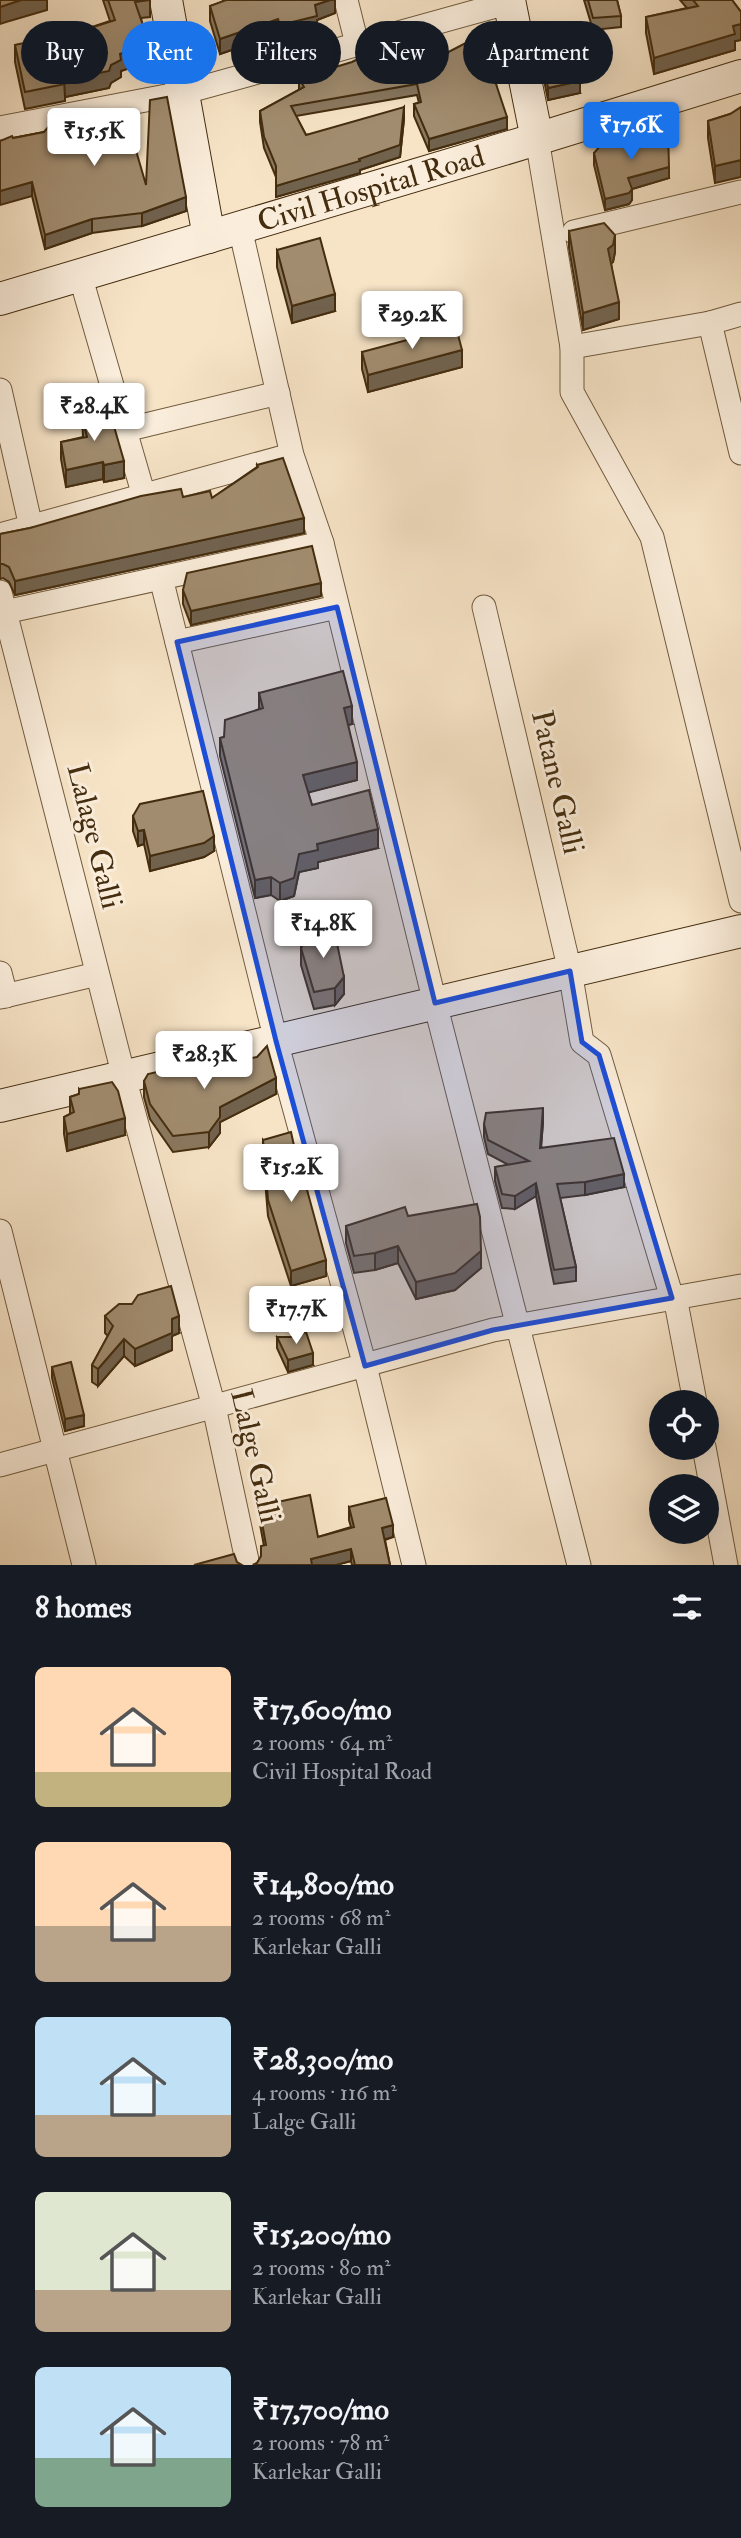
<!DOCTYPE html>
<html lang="en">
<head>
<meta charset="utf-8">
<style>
	:root { --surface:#171b24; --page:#20242c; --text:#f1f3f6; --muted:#9ea1a6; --accent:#1a73e8 }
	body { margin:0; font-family:"IM FELL Double Pica",serif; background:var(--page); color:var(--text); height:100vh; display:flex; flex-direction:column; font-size:26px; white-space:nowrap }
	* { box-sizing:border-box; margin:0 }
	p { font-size:23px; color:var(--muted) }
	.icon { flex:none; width:38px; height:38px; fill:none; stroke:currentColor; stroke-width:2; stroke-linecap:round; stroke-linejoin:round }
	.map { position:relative; height:1565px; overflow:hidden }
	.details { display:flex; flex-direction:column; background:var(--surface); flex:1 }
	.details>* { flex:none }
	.guide { position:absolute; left:21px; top:21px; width:700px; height:63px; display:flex; gap:14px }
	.controls { position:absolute; left:649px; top:1390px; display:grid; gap:14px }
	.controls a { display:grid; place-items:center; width:70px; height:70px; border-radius:50%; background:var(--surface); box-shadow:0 7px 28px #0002; font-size:35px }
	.price { position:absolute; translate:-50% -60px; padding:0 16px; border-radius:7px; background:#fff; color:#222; font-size:23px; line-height:46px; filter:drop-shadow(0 2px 4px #0008) }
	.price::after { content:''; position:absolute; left:50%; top:42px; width:21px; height:16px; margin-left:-10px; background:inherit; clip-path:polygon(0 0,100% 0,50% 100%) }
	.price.active { background:var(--accent); color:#fff }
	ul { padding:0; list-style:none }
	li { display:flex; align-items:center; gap:21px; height:175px; padding:0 35px }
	li span { display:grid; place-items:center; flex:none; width:196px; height:140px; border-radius:10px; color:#555 }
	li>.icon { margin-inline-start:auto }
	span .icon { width:84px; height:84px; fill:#fffc; stroke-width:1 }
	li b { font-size:30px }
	h2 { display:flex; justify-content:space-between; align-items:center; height:84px; padding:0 35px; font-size:30px }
	.pill { padding:0 24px; border-radius:32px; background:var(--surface); box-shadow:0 7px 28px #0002; font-size:24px; line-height:63px }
	.pill.active { background:var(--accent); color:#fff }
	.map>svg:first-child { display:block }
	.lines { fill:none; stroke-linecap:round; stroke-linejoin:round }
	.street-casing { stroke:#715b3d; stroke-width:25 }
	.secondary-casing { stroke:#442d0f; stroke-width:34 }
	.street { stroke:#faeddb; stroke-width:23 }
	.secondary { stroke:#faeddb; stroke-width:32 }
	.wall { fill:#8a785f; stroke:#442d0f; stroke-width:2 }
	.shaded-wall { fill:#71624e; stroke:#442d0f; stroke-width:2 }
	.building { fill:#a18c6f; stroke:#442d0f; stroke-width:2 }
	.marked { fill:#1d4ed8; fill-opacity:0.2; stroke:#1d4ed8; stroke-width:5; stroke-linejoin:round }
	.labels { text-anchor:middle; stroke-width:6; stroke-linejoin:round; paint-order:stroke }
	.street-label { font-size:30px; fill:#442d0f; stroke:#faeddb }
</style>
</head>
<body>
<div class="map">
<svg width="741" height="1565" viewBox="0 0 741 1565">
	<rect width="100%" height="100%" fill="#f7e4c7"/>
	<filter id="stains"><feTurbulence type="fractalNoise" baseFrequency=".00286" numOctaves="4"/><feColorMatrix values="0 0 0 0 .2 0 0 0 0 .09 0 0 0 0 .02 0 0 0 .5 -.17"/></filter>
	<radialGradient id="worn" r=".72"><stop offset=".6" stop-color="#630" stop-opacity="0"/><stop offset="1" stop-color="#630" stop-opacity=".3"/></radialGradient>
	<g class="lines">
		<defs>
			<g id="street">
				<path d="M346,0L357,44"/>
				<path d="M0,128L182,93L510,2"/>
				<path d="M537,139L572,347"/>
				<path d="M240,228L292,455L322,543"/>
				<path d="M574,232L741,192"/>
				<path d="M80,275L144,496"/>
				<path d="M741,314L710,323L572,347V392L652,537L741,901"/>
				<path d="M710,323L741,453"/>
				<path d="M0,390L31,527"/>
				<path d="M125,430L278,393"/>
				<path d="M0,535L287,456"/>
				<path d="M161,578L276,1041L365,1366L414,1565"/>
				<path d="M0,592L124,1077L214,1407L248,1565"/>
				<path d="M484,607L570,971L582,1042L599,1055L672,1298"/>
				<path d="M0,613L322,543L435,1003L579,1565"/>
				<path d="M177,642L337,607"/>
				<path d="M0,973L6,996"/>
				<path d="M0,997L97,974"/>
				<path d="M0,1231L84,1565"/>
				<path d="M675,1297L695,1402"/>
				<path d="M704,1447L726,1565"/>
				<path d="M0,1465L493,1330L741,1286"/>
			</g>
			<g id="secondary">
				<path d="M166,0L209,237"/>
				<path d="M509,0L537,139"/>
				<path id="s1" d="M0,299L537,139L741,76"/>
				<path d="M0,1106L741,931"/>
			</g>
		</defs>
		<use href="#street" class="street-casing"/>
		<use href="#secondary" class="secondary-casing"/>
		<use href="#street" class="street"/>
		<use href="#secondary" class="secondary"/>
	</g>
	<g class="wall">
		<path d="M103,0H150V17L141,18L149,61L121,71V77L111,83L109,88L65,97V101L25,109L15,62V45L56,39L110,21Z"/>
		<path d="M223,0H335V13L317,20V31L280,40L278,34L220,54L210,21V6L223,2Z"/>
		<path d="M584,0H617L621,16V27L593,30Z"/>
		<path d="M680,0H732L741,12V40L735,41V50L654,74L646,33V17L687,8Z"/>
		<path d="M541,54L580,93L548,100L541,65Z"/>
		<path d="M437,58L495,68V80L507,129L429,151L414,116V104L419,103L417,95L296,116L306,135L404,119L400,157L360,170V173L276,197V177L264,148L260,122V111L299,90V78L384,80Z"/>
		<path d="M730,114L715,183L708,138V121Z"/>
		<path d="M44,132L118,133L146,185L186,211L142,226L92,233L45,249L32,196L13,138Z"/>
		<path d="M639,136L669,178L632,189V200L629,204L605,210L594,165V153L639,144Z"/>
		<path d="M569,231L615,252L613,262L611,263L619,319L583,330L569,248Z"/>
		<path d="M277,250L335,311L292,323L277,267Z"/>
		<path d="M362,352L462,367L368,392L362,369Z"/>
		<path d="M82,415L124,478L104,482L103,479L66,487L61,459V442L83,437Z"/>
		<path d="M257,465L304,533L15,595L9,582L3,578L0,579V534L183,497L212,498L257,467Z"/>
		<path d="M183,590L321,596L191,625L183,604Z"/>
		<path d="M259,693L352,724L348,725L357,780L308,792L312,805L378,848L318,862V868L299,872L294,896L280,901L271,895L255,898L220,756V738L224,737L259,709Z"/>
		<path d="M133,816L214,851L204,857L150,871L144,844L138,846L133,831Z"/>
		<path d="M301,948L344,994L335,1005L314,1009L301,965Z"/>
		<path d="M220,1063L276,1094L220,1122V1133L209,1147L173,1152L150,1119L144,1097V1081Z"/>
		<path d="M79,1089L125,1135L67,1151L64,1134V1117L70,1114V1097L79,1094Z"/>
		<path d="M543,1122L541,1147L624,1187L585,1195L560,1198L576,1267V1281L554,1284L536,1196L515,1209L502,1208L495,1181V1167L509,1165L488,1154L484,1137V1124Z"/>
		<path d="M263,1140L303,1187L326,1276L291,1286L268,1216L263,1156Z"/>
		<path d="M408,1216L481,1268L455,1290L416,1299L398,1263L375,1270L354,1273L346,1243V1226Z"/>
		<path d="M105,1316L179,1333L172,1336V1350L135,1366L124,1356L98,1386L92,1382V1365L108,1336L105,1333Z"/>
		<path d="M277,1337L313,1365L288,1372L277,1348Z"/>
		<path d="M52,1367L84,1426L65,1431L52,1378Z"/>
		<path d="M259,1506L318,1537L351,1527L349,1520V1507L393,1537L385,1540L390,1565H352L351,1561L336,1565H253L257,1563L261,1557L264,1546L259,1519Z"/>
	</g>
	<g class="shaded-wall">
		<path d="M21,0H47V10L6,22L0,24V7Z"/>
		<path d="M330,0H335V13L317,20V31L280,40V25L315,5Z"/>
		<path d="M278,19V34L220,54V39Z"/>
		<path d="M741,24V40L735,41V50L654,74V58L733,26Z"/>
		<path d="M149,43V61L121,71V77L111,83L109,88L65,97L64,80L111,65L120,54Z"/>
		<path d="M580,81V93L548,100V88Z"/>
		<path d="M404,107V119L400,157L360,170V173L276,197V186L359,159Z"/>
		<path d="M507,117V129L429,151V139Z"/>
		<path d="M741,160V177L715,183V166Z"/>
		<path d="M669,167V178L632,189V200L629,204L605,210V199L628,178Z"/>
		<path d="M32,182V196L0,205V191Z"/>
		<path d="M186,197V211L142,226V213Z"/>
		<path d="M92,219V233L45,249V235Z"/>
		<path d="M615,235V252L613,262L608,266V249Z"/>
		<path d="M335,294V311L292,323V306Z"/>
		<path d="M619,302V319L583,330V313Z"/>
		<path d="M462,350V367L368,392V375Z"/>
		<path d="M124,461V478L104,482V465Z"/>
		<path d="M103,462V479L66,487V470Z"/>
		<path d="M304,518V533L15,595V581Z"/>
		<path d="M321,583V596L191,625V611Z"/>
		<path d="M352,706V724L344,726V708Z"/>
		<path d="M357,762V780L303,794V775Z"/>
		<path d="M378,829V848L318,862V868L299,872L294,896L280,901V883L299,854L317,844Z"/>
		<path d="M144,830V844L138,846V831Z"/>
		<path d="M214,836V851L204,857L150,871V856Z"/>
		<path d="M271,877V895L255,898V880Z"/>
		<path d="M344,977V994L335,1005V988Z"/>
		<path d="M276,1078V1094L220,1122V1133L209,1147V1132L220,1107Z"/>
		<path d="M543,1108V1122L540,1161V1148Z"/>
		<path d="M125,1118V1135L67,1151V1134Z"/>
		<path d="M624,1174V1187L585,1195V1182Z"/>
		<path d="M536,1183V1196L515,1209V1196Z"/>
		<path d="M398,1246V1263L375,1270V1253Z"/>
		<path d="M481,1251V1268L455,1290L416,1299V1282Z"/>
		<path d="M326,1260V1276L291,1286V1271Z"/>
		<path d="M179,1316V1333L172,1336V1350L135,1366V1349L172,1319Z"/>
		<path d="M124,1339V1356L98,1386V1369Z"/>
		<path d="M313,1353V1365L288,1372V1360Z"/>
		<path d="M84,1415V1426L65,1431V1419Z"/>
		<path d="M393,1525V1537L382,1540V1528Z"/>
		<path d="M351,1549V1561L336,1565H311V1559Z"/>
	</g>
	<g class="building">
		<path d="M0,0H21L0,7Z"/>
		<path d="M108,0H150L135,2L149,43L120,54L121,60L111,65L109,71L64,80L65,84L25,92L15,45L55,36L56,39L115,20Z"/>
		<path d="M226,0H330L315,5L317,16L280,25L278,19L220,39L210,6Z"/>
		<path d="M588,0H617L621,16L593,18Z"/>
		<path d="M693,0H732L741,12V24L733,26L735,34L654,58L646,17L698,6Z"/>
		<path d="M485,33L495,68L491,69L507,117L429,139L414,104L421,102L417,84L291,106L306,135L404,107L400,145L359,159L360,161L276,186V166L264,137L260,111L304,87L299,78L352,62L376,50L384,80L415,47L432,42L437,58Z"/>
		<path d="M572,49L580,81L548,88L541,54Z"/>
		<path d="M167,97L186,197L142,213L92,219L45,235L32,182L0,191V141L12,136L13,138L44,132L56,118L70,115L71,119L112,110L118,133L128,123L146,185L150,100Z"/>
		<path d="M741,107V160L715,166L708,121L730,114Z"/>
		<path d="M668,130L669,167L628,178L632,189L629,193L605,199L594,153L601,145L642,144L639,136Z"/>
		<path d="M604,223L615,235L613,245L608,249L619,302L583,313L569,231Z"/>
		<path d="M320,238L335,294L292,306L277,250Z"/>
		<path d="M456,327L462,350L368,375L362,352Z"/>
		<path d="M109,409L124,461L104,465L103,462L66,470L61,442L87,437L82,415Z"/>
		<path d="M283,458L304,518L15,581L9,567L3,564H0V534L30,528L141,496L181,489L183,497L210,491L212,498L258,467L257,465Z"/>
		<path d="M312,546L321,583L191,611L183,590L187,573Z"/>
		<path d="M343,671L352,706L344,708L357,762L303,775L312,805L369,790L378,829L317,844L318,850L299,854L294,878L280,883L271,877L255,880L220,738L224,737L225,720L263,708L259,693Z"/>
		<path d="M203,791L214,836L204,843L150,856L144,830L138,831L133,816L140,804Z"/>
		<path d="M334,929L344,977L335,988L314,992L301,948L312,931Z"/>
		<path d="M267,1046L276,1078L220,1107V1117L209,1132L173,1136L150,1104L144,1081L148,1074L208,1060H220V1063L257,1057Z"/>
		<path d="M112,1082L118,1091L125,1118L67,1134L64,1117L74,1112L70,1097L79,1094V1089Z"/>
		<path d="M543,1108L540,1148L614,1138L624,1174L585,1182L557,1184L576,1267L554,1270L536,1183L515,1196L502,1194L495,1167L529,1161L488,1140L484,1124L486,1113Z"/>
		<path d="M291,1132L303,1187L306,1186L326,1260L291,1271L268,1200L263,1140Z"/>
		<path d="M477,1204L480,1217L481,1251L455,1273L416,1282L398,1246L375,1253L354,1256L346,1226L405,1207L408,1216Z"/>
		<path d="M171,1286L179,1316L172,1319V1333L135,1349L124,1339L98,1369L92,1365L113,1326L105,1316L119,1304H132L138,1295Z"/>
		<path d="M306,1332L313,1353L288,1360L277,1337H293Z"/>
		<path d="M71,1362L84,1415L65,1419L52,1367Z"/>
		<path d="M310,1495L318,1537L354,1527L349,1507L386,1498L393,1525L382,1528L390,1565H355L351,1549L311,1559L312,1565H253L257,1563L261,1556V1546L266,1545L259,1506Z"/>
		<path d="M234,1554L237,1562L242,1565H194Z"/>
	</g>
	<path class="marked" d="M337,607L435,1003L570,971L582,1042L599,1055L672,1298L493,1330L365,1366L276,1041L177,642Z"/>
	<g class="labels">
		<g class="street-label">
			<text dy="10" stroke="none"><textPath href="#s1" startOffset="387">Civil Hospital Road</textPath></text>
			<text transform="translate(558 782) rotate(77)" y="10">Patane Galli</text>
			<text transform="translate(95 836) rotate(76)" y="10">Lalage Galli</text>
			<text transform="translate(256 1456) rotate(77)" y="10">Lalge Galli</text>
		</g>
	</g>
	<rect width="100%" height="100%" filter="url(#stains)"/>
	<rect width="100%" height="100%" fill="url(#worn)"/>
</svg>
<div class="controls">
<a><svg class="icon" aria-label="locate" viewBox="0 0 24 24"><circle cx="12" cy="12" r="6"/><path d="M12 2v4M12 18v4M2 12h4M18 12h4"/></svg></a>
<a><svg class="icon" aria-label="layers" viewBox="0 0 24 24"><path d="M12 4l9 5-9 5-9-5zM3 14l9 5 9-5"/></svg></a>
</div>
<b class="price active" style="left:631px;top:162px">₹17.6K</b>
<b class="price" style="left:94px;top:168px">₹15.5K</b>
<b class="price" style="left:412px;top:351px">₹29.2K</b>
<b class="price" style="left:94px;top:443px">₹28.4K</b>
<b class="price" style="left:323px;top:960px">₹14.8K</b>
<b class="price" style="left:204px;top:1091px">₹28.3K</b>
<b class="price" style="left:291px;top:1204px">₹15.2K</b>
<b class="price" style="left:296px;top:1346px">₹17.7K</b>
<div class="guide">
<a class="pill">Buy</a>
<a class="pill active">Rent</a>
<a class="pill">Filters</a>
<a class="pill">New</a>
<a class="pill">Apartment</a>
</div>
</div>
<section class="details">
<h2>8 homes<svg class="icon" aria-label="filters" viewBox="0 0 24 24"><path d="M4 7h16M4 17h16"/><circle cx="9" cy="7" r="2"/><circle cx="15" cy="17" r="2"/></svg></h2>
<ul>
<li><span style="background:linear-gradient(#ffd9b3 75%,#c2b280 0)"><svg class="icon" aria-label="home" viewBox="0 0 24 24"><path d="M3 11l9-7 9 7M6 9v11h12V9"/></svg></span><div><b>₹17,600/mo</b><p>2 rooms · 64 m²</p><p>Civil Hospital Road</p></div></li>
<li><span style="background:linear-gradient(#ffd9b3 60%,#b9a48a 0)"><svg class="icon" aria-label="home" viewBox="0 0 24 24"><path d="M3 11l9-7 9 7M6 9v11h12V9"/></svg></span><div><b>₹14,800/mo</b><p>2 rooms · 68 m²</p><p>Karlekar Galli</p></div></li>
<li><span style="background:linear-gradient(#bfe0f5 70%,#b9a48a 0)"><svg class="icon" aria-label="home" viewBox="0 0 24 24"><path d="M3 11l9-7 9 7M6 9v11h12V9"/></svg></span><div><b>₹28,300/mo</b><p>4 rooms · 116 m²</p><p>Lalge Galli</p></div></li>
<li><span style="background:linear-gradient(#dfe7d0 70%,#b9a48a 0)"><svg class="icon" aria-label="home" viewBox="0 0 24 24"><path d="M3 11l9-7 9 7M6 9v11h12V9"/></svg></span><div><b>₹15,200/mo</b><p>2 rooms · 80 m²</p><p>Karlekar Galli</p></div></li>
<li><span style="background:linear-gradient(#bfe0f5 65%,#7fa58c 0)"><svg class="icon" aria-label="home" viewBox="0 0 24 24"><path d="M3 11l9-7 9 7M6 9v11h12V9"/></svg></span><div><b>₹17,700/mo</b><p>2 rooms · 78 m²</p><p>Karlekar Galli</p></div></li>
</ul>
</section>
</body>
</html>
